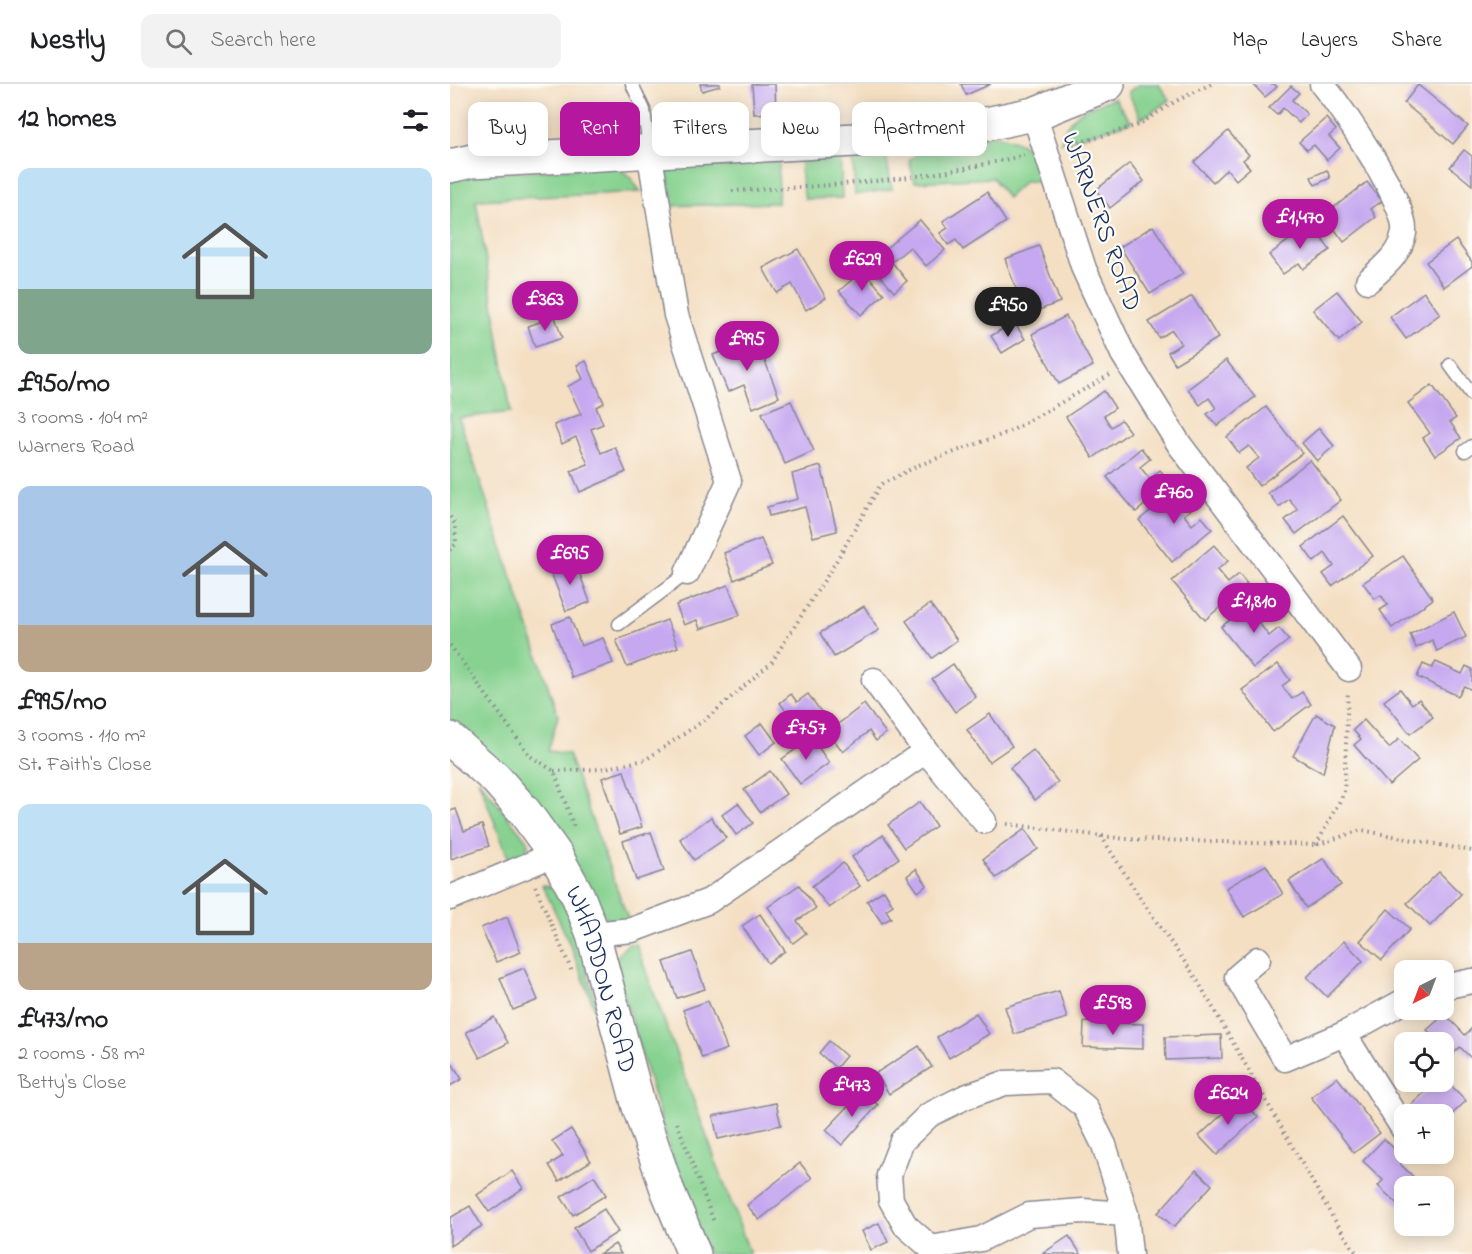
<!DOCTYPE html>
<html lang="en">
<head>
<meta charset="utf-8">
<style>
	:root { --surface:#fff; --page:#f2f2f2; --text:#202124; --muted:#757577; --line:#e0e0e0; --accent:#b5179e }
	body { margin:0; font-family:"Indie Flower",sans-serif; background:var(--page); color:var(--text); height:100vh; display:flex; flex-direction:column; font-size:22px; white-space:nowrap }
	* { box-sizing:border-box; margin:0 }
	p { font-size:20px; color:var(--muted) }
	.icon { flex:none; width:33px; height:33px; fill:none; stroke:currentColor; stroke-width:2; stroke-linecap:round; stroke-linejoin:round }
	.map { position:relative; flex:1; overflow:hidden }
	.panel { display:flex; flex-direction:column; background:var(--surface); width:450px }
	.panel>* { flex:none }
	.hud { position:absolute; left:18px; top:18px; width:570px; height:54px; display:flex; gap:12px }
	.needle { width:39px; rotate:222deg }
	.buttons { position:absolute; left:944px; top:876px; display:grid; gap:12px }
	.buttons a { display:grid; place-items:center; width:60px; height:60px; border-radius:12px; background:var(--surface); box-shadow:0 3px 15px #0003; font-size:30px }
	.price { position:absolute; translate:-50% -51px; padding:0 14px; border-radius:21px; background:var(--accent); color:#fff; font-size:20px; line-height:39px; filter:drop-shadow(0 2px 3px #0008) }
	.price::after { content:''; position:absolute; left:50%; top:36px; width:18px; height:14px; margin-left:-9px; background:inherit; clip-path:polygon(0 0,100% 0,50% 100%) }
	.price.on { background:#222; color:#fff }
	ul { padding:0; list-style:none }
	li { display:grid; align-content:center; gap:12px; height:318px; padding:0 18px }
	li span { display:grid; place-items:center; height:186px; border-radius:12px; color:#555 }
	li>.icon { margin-inline-start:auto }
	span .icon { width:108px; height:108px; fill:#fffc; stroke-width:1 }
	li b { font-size:26px }
	h2 { display:flex; justify-content:space-between; align-items:center; height:72px; padding:0 18px; font-size:26px }
	.tag { padding:0 21px; border-radius:12px; background:var(--surface); box-shadow:0 3px 15px #0003; font-size:21px; line-height:54px }
	.tag.on { background:var(--accent); color:#fff }
	header { display:flex; align-items:center; gap:36px; box-sizing:border-box; height:84px; padding:0 30px; background:var(--surface); border-bottom:2px solid var(--line) }
	header strong { font-size:28px }
	nav { display:flex; gap:33px; margin-inline-start:auto; font-size:21px }
	.search { width:420px; height:54px; background:var(--page); display:flex; align-items:center; gap:15px; box-sizing:border-box; padding:0 21px; border-radius:12px; color:var(--muted); font-size:22px }
	main { display:flex; flex:1; min-height:0 }
	.map>svg:first-child { display:block }
	.green { fill:#87d290; stroke:#518077; stroke-width:1.5 }
	.building { fill:#c6a8f0 }
	.lines { fill:none; stroke-linecap:round; stroke-linejoin:round }
	.lane-casing { stroke:#888790; stroke-width:15 }
	.street-casing { stroke:#888790; stroke-width:27 }
	.secondary-casing { stroke:#888790; stroke-width:36 }
	.path { stroke:#888790; stroke-width:4; stroke-dasharray:1.5 4.5; stroke-linecap:butt }
	.lane { stroke:#fff; stroke-width:12 }
	.street { stroke:#fff; stroke-width:24 }
	.secondary { stroke:#fff; stroke-width:33 }
	.labels { text-anchor:middle; stroke-width:4.5; stroke-linejoin:round; paint-order:stroke }
	.street-label { font-size:26px; fill:#1b2f5e; stroke:#fdfcf7 }
</style>
</head>
<body>
<header>
<strong>Nestly</strong>
<div class="search"><svg class="icon" aria-label="search" viewBox="0 0 24 24"><circle cx="10" cy="10" r="6"/><path d="M15 15l6 6"/></svg>Search here</div>
<nav><a>Map</a><a>Layers</a><a>Share</a></nav>
</header>
<main>
<section class="panel">
<h2>12 homes<svg class="icon" aria-label="filters" viewBox="0 0 24 24"><path d="M4 7h16M4 17h16"/><circle cx="9" cy="7" r="2"/><circle cx="15" cy="17" r="2"/></svg></h2>
<ul>
<li><span style="background:linear-gradient(#bfe0f5 65%,#7fa58c 0)"><svg class="icon" aria-label="home" viewBox="0 0 24 24"><path d="M3 11l9-7 9 7M6 9v11h12V9"/></svg></span><div><b>£950/mo</b><p>3 rooms · 104 m²</p><p>Warners Road</p></div></li>
<li><span style="background:linear-gradient(#a9c7e8 75%,#b9a48a 0)"><svg class="icon" aria-label="home" viewBox="0 0 24 24"><path d="M3 11l9-7 9 7M6 9v11h12V9"/></svg></span><div><b>£995/mo</b><p>3 rooms · 110 m²</p><p>St. Faith's Close</p></div></li>
<li><span style="background:linear-gradient(#bfe0f5 75%,#b9a48a 0)"><svg class="icon" aria-label="home" viewBox="0 0 24 24"><path d="M3 11l9-7 9 7M6 9v11h12V9"/></svg></span><div><b>£473/mo</b><p>2 rooms · 58 m²</p><p>Betty's Close</p></div></li>
</ul>
</section>
<div class="map">
<svg width="1022" height="1170" viewBox="0 0 1022 1170">
	<rect width="100%" height="100%" fill="#fdfcf7"/>
	<filter id="ink" filterUnits="userSpaceOnUse"><feTurbulence type="fractalNoise" baseFrequency=".0167" numOctaves="2"/><feDisplacementMap in="SourceGraphic" scale="12" xChannelSelector="R" yChannelSelector="G"/><feConvolveMatrix kernelMatrix="1 2 1 2 8 2 1 2 1" color-interpolation-filters="sRGB"/></filter>
	<filter id="wash" filterUnits="userSpaceOnUse"><feTurbulence type="fractalNoise" baseFrequency=".008" numOctaves="4" result="noise"/><feDisplacementMap in="SourceGraphic" scale="24" xChannelSelector="R" yChannelSelector="G"/><feGaussianBlur stdDeviation="1.35" result="paint"/><feColorMatrix in="noise" values="0 0 0 0 0 0 0 0 0 0 0 0 0 0 0 0 0 1.4 0 .05"/><feComposite in="paint" operator="in"/></filter>
	<g filter="url(#wash)">
		<rect width="100%" height="100%" fill="#f4dfc3"/>
		<g class="green">
			<path d="M690,0H708L720,16L691,35L678,8Z"/>
			<path d="M664,14L681,38L610,59C619,26 636,25 664,14Z"/>
			<path d="M544,51C577,59 583,63 590,97H575L557,114L543,94L465,98L459,77C475,58 520,56 544,51Z"/>
			<path d="M420,67L436,71L442,105L405,111L403,72Z"/>
			<path d="M390,70L392,114L355,115L351,93V74Z"/>
			<path d="M329,75L328,119L214,122V92L223,84L233,78Z"/>
			<path d="M166,82L179,92L191,108L26,116L61,328L9,334L108,632L98,667L118,670L178,835L170,839L160,836L149,828L17,653L0,637V92Z"/>
			<path d="M28,695L78,758C77,771 73,777 61,781Z"/>
			<path d="M92,801L108,805L116,817L164,980C143,919 122,859 92,801Z"/>
			<path d="M178,860H186L300,1170H258L231,1104L165,880L170,868Z"/>
		</g>
		<g id="blocks">
			<g class="building">
				<path d="M250,0H270V2L252,7Z"/>
				<path d="M302,0H325L326,29L304,30Z"/>
				<path d="M511,0H541L516,11Z"/>
				<path d="M803,0H824L827,3L815,13Z"/>
				<path d="M968,1L1018,42L1003,60L954,19Z"/>
				<path d="M841,2L849,9L842,16L857,30L849,39L833,24L827,31L819,24Z"/>
				<path d="M876,34L886,46L879,52L890,64L877,76L864,61L857,66L849,58Z"/>
				<path d="M778,47L799,71L793,76L800,84L786,96L777,85L763,98L744,78Z"/>
				<path d="M1014,66L1022,72V101L1000,83Z"/>
				<path d="M680,79L694,97L660,124L646,106Z"/>
				<path d="M877,86L880,94L865,101L861,93Z"/>
				<path d="M917,98L932,117L921,125L926,133L894,158L874,131Z"/>
				<path d="M537,108L556,138L513,166L506,156L498,161L490,149L498,144L493,137Z"/>
				<path d="M470,136L495,166L476,182L460,163L442,178L457,197L444,208L419,178Z"/>
				<path d="M861,140L880,166L853,185L849,179L833,190L819,171Z"/>
				<path d="M703,142L733,190L700,210L670,163Z"/>
				<path d="M1006,156L1022,178V182L994,203L976,178Z"/>
				<path d="M589,162L610,218L576,231L555,175Z"/>
				<path d="M348,165L376,214L356,226L342,200L327,209L313,184Z"/>
				<path d="M413,186L434,210L411,231L389,207Z"/>
				<path d="M887,207L912,238L889,257L863,226Z"/>
				<path d="M974,208L990,230L956,255L940,233Z"/>
				<path d="M742,212L768,254L725,280L718,268L731,260L722,246L709,254L699,238Z"/>
				<path d="M616,232L643,282L609,300L582,250Z"/>
				<path d="M105,233L112,254L85,263L78,242Z"/>
				<path d="M564,238L575,255L552,269L541,252Z"/>
				<path d="M306,254L329,313L303,324L294,301L278,308L263,271Z"/>
				<path d="M776,276L805,313L767,342L757,330L766,324L759,314L750,321L738,305Z"/>
				<path d="M136,277L154,319L146,323L153,340L141,345L151,369L165,363L176,388L130,408L121,387L138,380L126,353L112,360L104,341L131,330L118,302L133,295L127,281Z"/>
				<path d="M982,301L1006,334L1000,338L1011,354L985,372L973,354L980,349L958,319Z"/>
				<path d="M654,307L665,324L654,332L661,343L671,336L680,348L643,374L616,333Z"/>
				<path d="M341,317L364,367L335,380L312,329Z"/>
				<path d="M816,323L852,369L809,402L796,384L809,374L799,362L789,369L777,353Z"/>
				<path d="M869,344L884,362L867,377L852,359Z"/>
				<path d="M691,364L700,375L690,383L700,395L710,386L721,399L686,428L657,393Z"/>
				<path d="M860,376L891,416L846,450L835,436L848,426L839,415L829,423L818,409Z"/>
				<path d="M371,382L387,447L363,453L355,423L319,432L317,423L348,415L342,390Z"/>
				<path d="M730,403L745,422L734,431L742,441L752,433L762,445L722,478L689,436Z"/>
				<path d="M893,432L923,472L882,502L873,490L884,482L875,469L864,478L853,463Z"/>
				<path d="M311,455L322,481L284,496L274,469Z"/>
				<path d="M764,461L778,477L767,486L778,499L789,490L797,500L755,536L722,497Z"/>
				<path d="M953,472L983,515L942,544L930,526L938,521L931,511L925,515L913,499Z"/>
				<path d="M125,477L140,518L116,527L100,486Z"/>
				<path d="M278,501L290,531L250,545L247,536L234,541L226,521Z"/>
				<path d="M808,514L821,531L809,539L819,552L829,544L839,556L803,584L771,543Z"/>
				<path d="M480,520L507,556L482,574L456,537Z"/>
				<path d="M414,522L429,546L384,573L370,549Z"/>
				<path d="M1004,528L1016,553L987,567L982,556L966,564L960,550Z"/>
				<path d="M120,533L131,562L153,554L163,579L122,594L102,540Z"/>
				<path d="M217,536L228,563L177,583L166,556Z"/>
				<path d="M986,578L1012,590L1016,582L1022,585V606L1014,602L1008,612L967,593L973,580L982,584Z"/>
				<path d="M503,580L526,613L505,628L482,595Z"/>
				<path d="M828,580L840,596L832,602L842,615L852,608L861,620L823,648L792,606Z"/>
				<path d="M950,605L962,620L969,615L983,633L960,650L934,617Z"/>
				<path d="M341,610L347,618L358,610L372,629L350,646L330,619Z"/>
				<path d="M414,620L436,649L426,657L419,647L393,668L378,648Z"/>
				<path d="M540,630L562,662L539,678L517,646Z"/>
				<path d="M866,630L885,641L873,689L843,672Z"/>
				<path d="M914,636L939,664L949,655L968,676L939,701L904,661L911,655L903,646Z"/>
				<path d="M312,639L326,658L309,671L295,652Z"/>
				<path d="M362,654L379,679L350,700L332,675Z"/>
				<path d="M583,666L608,698L585,716L560,684Z"/>
				<path d="M174,687L192,743L170,750L152,694Z"/>
				<path d="M320,687L336,710L310,728L294,706Z"/>
				<path d="M470,718L486,742L454,764L438,741Z"/>
				<path d="M288,719L303,739L286,751L272,731Z"/>
				<path d="M6,725L14,747L32,741L39,762L1,775L0,727Z"/>
				<path d="M261,733L276,754L244,776L230,755Z"/>
				<path d="M575,745L588,765L546,794L533,775Z"/>
				<path d="M201,748L214,787L186,796L173,757Z"/>
				<path d="M433,751L449,774L418,796L402,773Z"/>
				<path d="M874,774L891,801L856,824L839,797Z"/>
				<path d="M393,779L410,802L379,824L362,802Z"/>
				<path d="M816,781L833,810L794,833L776,804Z"/>
				<path d="M466,785L477,801L468,808L457,792Z"/>
				<path d="M989,788L1011,810L980,842L957,819Z"/>
				<path d="M349,801L366,824L347,837L356,849L343,859L318,823Z"/>
				<path d="M434,806L443,821L436,826L441,834L432,839L417,817Z"/>
				<path d="M938,825L960,845L932,876L910,857Z"/>
				<path d="M310,830L335,867L318,879L292,842Z"/>
				<path d="M57,833L71,868L46,878L31,844Z"/>
				<path d="M894,857L913,877L877,913L857,893Z"/>
				<path d="M242,868L255,905L227,914L214,878Z"/>
				<path d="M74,884L88,916L63,926L50,894Z"/>
				<path d="M609,907L617,934L564,950L555,923Z"/>
				<path d="M258,917L277,965L252,974L233,926Z"/>
				<path d="M526,929L539,950L499,974L487,953Z"/>
				<path d="M995,930L1015,951L1022,944V975L1010,963L1001,972L993,963V958H989L977,946Z"/>
				<path d="M44,933L58,959L30,974L16,948Z"/>
				<path d="M634,938L693,940V965L633,963Z"/>
				<path d="M771,951L772,974L716,976L715,953Z"/>
				<path d="M379,957L396,972L386,984L369,969Z"/>
				<path d="M469,962L482,983L439,1010L426,989Z"/>
				<path d="M0,976L12,995L0,1002Z"/>
				<path d="M887,993L930,1049L904,1069L861,1013Z"/>
				<path d="M993,993L1016,1017L993,1039V1030H968L960,1022L986,998H993Z"/>
				<path d="M413,1007L428,1021L392,1061L376,1046Z"/>
				<path d="M790,1014L808,1033L767,1071L749,1052Z"/>
				<path d="M326,1019L331,1041L268,1055L263,1032Z"/>
				<path d="M121,1045L141,1077L109,1097L99,1081L113,1072L102,1057Z"/>
				<path d="M934,1055L955,1075L950,1080L973,1102H954V1126L928,1102L933,1096L913,1077Z"/>
				<path d="M350,1079L362,1094L309,1136L297,1121Z"/>
				<path d="M746,1086L762,1101L724,1143L708,1129Z"/>
				<path d="M62,1087L73,1104L39,1128L27,1111Z"/>
				<path d="M144,1092L156,1111L123,1131L111,1113Z"/>
				<path d="M20,1122L32,1142L0,1162V1134Z"/>
				<path d="M154,1125L168,1148L138,1167L124,1144Z"/>
				<path d="M429,1139L438,1158L421,1166L412,1147Z"/>
				<path d="M619,1152L631,1170H592Z"/>
				<path d="M165,1160L171,1170H149Z"/>
			</g>
		</g>
	</g>
	<g filter="url(#ink)">
		<use href="#blocks" fill-opacity="0" stroke="#888790" stroke-width="1.5"/>
		<g class="lines">
			<defs>
				<g id="lane">
					<path d="M182,0L194,26L199,65"/>
					<path d="M1000,281L1022,311"/>
					<path d="M1015,367L1022,362"/>
					<path d="M169,540L237,489"/>
				</g>
				<g id="street">
					<path d="M872,0C892,25 958,119 954,149C950,171 933,183 918,197"/>
					<path d="M584,30L634,185L673,270L729,360L899,585"/>
					<path d="M199,66L226,231L279,397L237,489"/>
					<path d="M424,596L476,667L534,737"/>
					<path d="M0,814L105,770"/>
					<path d="M143,850L182,846L259,817L476,667"/>
					<path d="M808,875L787,893L835,975L894,950L954,917"/>
					<path d="M993,903L1022,897"/>
					<path d="M894,950L954,1046"/>
					<path d="M676,1130L633,1127L579,1131L531,1155L481,1164L455,1141L441,1116L439,1091L452,1057L479,1031L515,1013L555,999L602,997L635,1023L654,1061L676,1130L680,1170"/>
				</g>
				<g id="secondary">
					<path d="M0,82L22,77L424,55L493,49L584,30L658,0"/>
					<path id="s1" d="M0,655L46,695L74,727L105,770L128,812L143,850L189,1023L217,1105L244,1170"/>
				</g>
			</defs>
			<use href="#lane" class="lane-casing"/>
			<use href="#street" class="street-casing"/>
			<use href="#secondary" class="secondary-casing"/>
			<g class="path">
				<path d="M617,61L642,55L688,41L726,17L761,0"/>
				<path d="M282,107C381,102 479,96 574,71"/>
				<path d="M0,433L5,440L6,460L0,466"/>
				<path d="M0,561L80,672L104,687L125,746"/>
				<path d="M104,687L150,685L195,676L256,635L321,579L384,481L430,401L469,381L559,348L660,291"/>
				<path d="M557,740L676,755L866,761L911,746L1022,767"/>
				<path d="M651,752L694,820L746,894L882,1132L907,1170"/>
				<path d="M866,761L894,709L898,607"/>
				<path d="M85,802L122,888"/>
				<path d="M227,1039L264,1138"/>
			</g>
			<use href="#lane" class="lane"/>
			<use href="#street" class="street"/>
			<use href="#secondary" class="secondary"/>
		</g>
	</g>
	<g class="labels">
		<g class="street-label">
			<text transform="translate(653 137) rotate(70)" y="9">WARNERS ROAD</text>
			<text dy="9" stroke="none"><textPath href="#s1" startOffset="291">WHADDON ROAD</textPath></text>
		</g>
	</g>
</svg>
<div class="buttons">
<a><svg class="needle" viewBox="-14 -14 28 28"><path d="M0-13l5 13h-10z" fill="#e53935"/><path d="M0 13l5-13h-10z" fill="#757577"/></svg></a>
<a><svg class="icon" aria-label="locate" viewBox="0 0 24 24"><circle cx="12" cy="12" r="6"/><path d="M12 2v4M12 18v4M2 12h4M18 12h4"/></svg></a>
<a>+</a>
<a>−</a>
</div>
<b class="price" style="left:850px;top:166px">£1,470</b>
<b class="price" style="left:412px;top:208px">£629</b>
<b class="price" style="left:95px;top:248px">£363</b>
<b class="price on" style="left:558px;top:254px">£950</b>
<b class="price" style="left:297px;top:288px">£995</b>
<b class="price" style="left:724px;top:441px">£760</b>
<b class="price" style="left:120px;top:502px">£695</b>
<b class="price" style="left:804px;top:550px">£1,810</b>
<b class="price" style="left:356px;top:677px">£757</b>
<b class="price" style="left:663px;top:952px">£593</b>
<b class="price" style="left:402px;top:1034px">£473</b>
<b class="price" style="left:778px;top:1042px">£624</b>
<div class="hud">
<a class="tag">Buy</a>
<a class="tag on">Rent</a>
<a class="tag">Filters</a>
<a class="tag">New</a>
<a class="tag">Apartment</a>
</div>
</div>
</main>
</body>
</html>
